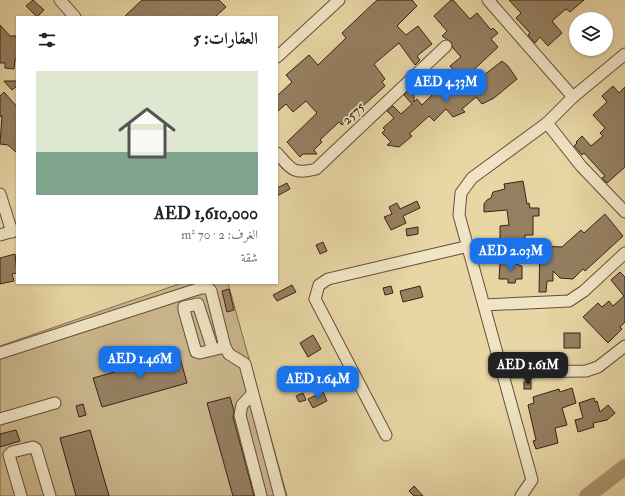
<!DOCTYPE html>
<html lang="ar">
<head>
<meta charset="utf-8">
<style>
	:root { --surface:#fff; --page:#f2f2f2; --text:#202124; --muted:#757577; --line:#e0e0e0; --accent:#1a73e8 }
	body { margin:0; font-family:"IM FELL Double Pica",Amiri,serif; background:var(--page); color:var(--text); direction:rtl; height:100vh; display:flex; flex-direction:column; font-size:15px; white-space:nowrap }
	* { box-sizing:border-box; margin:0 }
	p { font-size:13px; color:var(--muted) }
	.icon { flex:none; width:22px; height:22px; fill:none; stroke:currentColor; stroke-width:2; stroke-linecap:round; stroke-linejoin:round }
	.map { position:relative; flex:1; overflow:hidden; direction:ltr }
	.panel { position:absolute; left:16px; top:16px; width:262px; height:268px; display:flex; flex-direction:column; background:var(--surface); border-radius:0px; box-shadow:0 1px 3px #0004; direction:rtl }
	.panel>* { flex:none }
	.controls { position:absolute; left:569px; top:12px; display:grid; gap:8px }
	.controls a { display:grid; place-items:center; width:44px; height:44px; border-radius:50%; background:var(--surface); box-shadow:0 1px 3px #0004; font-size:20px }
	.price { position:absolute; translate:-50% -34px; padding:0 9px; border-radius:8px; background:var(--accent); color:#fff; font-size:13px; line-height:26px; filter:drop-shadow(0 1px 2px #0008) }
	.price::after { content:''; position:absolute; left:50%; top:24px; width:12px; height:9px; margin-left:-6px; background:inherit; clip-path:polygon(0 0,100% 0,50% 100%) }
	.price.active { background:#222; color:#fff }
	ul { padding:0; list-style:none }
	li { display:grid; align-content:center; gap:8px; height:212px; padding:0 20px }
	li+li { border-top:1px solid var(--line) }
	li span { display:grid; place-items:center; height:124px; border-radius:0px; color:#555 }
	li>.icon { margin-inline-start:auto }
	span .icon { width:72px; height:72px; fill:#fffc; stroke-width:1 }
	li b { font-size:17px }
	h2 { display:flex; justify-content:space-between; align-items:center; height:48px; padding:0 20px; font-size:17px }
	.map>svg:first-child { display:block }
	.green { fill:#cbb78d; stroke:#836c52 }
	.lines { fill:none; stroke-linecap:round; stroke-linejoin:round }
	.river { stroke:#ad9875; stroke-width:16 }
	.building { fill:#957f61; stroke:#3b2117 }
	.minor-casing { stroke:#664e3a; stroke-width:13 }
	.minor { stroke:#f0e4c4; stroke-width:11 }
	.labels { text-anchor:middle; stroke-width:3.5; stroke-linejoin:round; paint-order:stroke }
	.street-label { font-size:14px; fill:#3b2117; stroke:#f0e4c4 }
</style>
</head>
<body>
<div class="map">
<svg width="625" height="496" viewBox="0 0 625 496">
	<rect width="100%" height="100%" fill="#e8d6a5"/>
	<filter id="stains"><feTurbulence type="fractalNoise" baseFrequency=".005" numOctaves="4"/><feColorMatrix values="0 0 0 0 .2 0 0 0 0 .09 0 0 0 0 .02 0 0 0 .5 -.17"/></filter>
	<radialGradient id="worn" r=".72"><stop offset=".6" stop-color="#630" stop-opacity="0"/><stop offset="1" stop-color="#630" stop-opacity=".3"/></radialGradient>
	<path class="green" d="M182,283H228L287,496H0V346Z"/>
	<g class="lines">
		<path class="river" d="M587,496L625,467"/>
	</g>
	<g class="building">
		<path d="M33,0L44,10L37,17L26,6Z"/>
		<path d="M142,0H219L226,7L215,17H124Z"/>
		<path d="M377,0H412L417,6L397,26L406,35L418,26L432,44L417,56L420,60L415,65L399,43L374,64L385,79L382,82L385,86L342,125L339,122L320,140L322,142L314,150L317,154H303L300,157L287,142L317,113L306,101L293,112L286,104L277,112V96L292,82L286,75L309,55L318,65L346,38L342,33Z"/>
		<path d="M451,0H453L470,19L477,13L491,30L493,28L498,33L491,39L498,47L463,80L450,66L461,57L453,48L451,42L442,36L447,31L434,16Z"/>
		<path d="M509,0H584L570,12L566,9L552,21L562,33L548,46L540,37L535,43L528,35L530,33L516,18L521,13Z"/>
		<path d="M0,25L10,36H17V60L15,59L14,69L5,68V63H0Z"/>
		<path d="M502,61L508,66L517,79L494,98L482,104L476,97L462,109L465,112L453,117L446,109L434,121L429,116L409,134L412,136L399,147L387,145L391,142L382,133L385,130L383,128L394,118L387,111L393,106L401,114L412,104L404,95L410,89L414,93V102L417,99L422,105L441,86L445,91L458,81L465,90Z"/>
		<path d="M4,81H17V86L12,90Z"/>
		<path d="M613,86L619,93L625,87V167L607,183L602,178L605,176L584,153L582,155L574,146L577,143L576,142L582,136L591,146L603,136L600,133L605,128L593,115L607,102L602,96Z"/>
		<path d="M4,92L17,107V153L8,145L0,144L2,115L0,117V96Z"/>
		<path d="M523,181L527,204L529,203L530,208H539V216H533V235H525V242H503L500,240V226L509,225L507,210L484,212V204L487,200L491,198L493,192L505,189L504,184Z"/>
		<path d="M287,183L290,189L277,196V188Z"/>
		<path d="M417,201L420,208L403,216L406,223L391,230L384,217L392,214L389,207L397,203L400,209Z"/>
		<path d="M605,214L623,236L585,271L583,269L573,279L560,278L553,271V281H547L546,292H539L540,246L562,247L581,230L584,233Z"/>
		<path d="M418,227V234L407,236L406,229Z"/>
		<path d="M323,242L327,251L320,254L316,245Z"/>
		<path d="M15,254L17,273L12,274L14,281L0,284V258Z"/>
		<path d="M500,263L518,264V265L522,266V279H516L515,283H508V279H499Z"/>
		<path d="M620,272L625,277V322L620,327L622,329L608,343L583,317L598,303L602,307L609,301L613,306L624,296L611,280Z"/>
		<path d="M292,285L296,292L277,301L273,295Z"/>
		<path d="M391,286L393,293L385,295L383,288Z"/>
		<path d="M420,286L423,297L403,302L400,291Z"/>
		<path d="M229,289L234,310L227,312L222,291Z"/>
		<rect x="564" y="333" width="16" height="15"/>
		<path d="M313,335L321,349L308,357L300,343Z"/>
		<path d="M179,354L187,383L102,407L93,378Z"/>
		<rect x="524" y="382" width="7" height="7"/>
		<path d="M572,388L576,403L562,408L567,425L555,428L558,443L536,449L533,441L536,440L528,405L534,403L533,397L559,389L560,392Z"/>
		<path d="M323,392L327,401L313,408L308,399Z"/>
		<path d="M303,393L306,400L299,402L296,396Z"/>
		<path d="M230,397L234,411L233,417L254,496H233L207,403Z"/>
		<path d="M594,398L595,402L597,401L600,412L608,405L615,413L607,420L593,423L594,427L578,432L575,420L583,418L579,403Z"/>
		<path d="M83,404L86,415L79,417L76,406Z"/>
		<path d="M16,430L20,441L0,447V434Z"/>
		<path d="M90,430L109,496H76L60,438Z"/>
		<path d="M414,486L423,496H414L409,491Z"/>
	</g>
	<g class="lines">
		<defs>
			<g id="minor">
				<path d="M60,0L75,17"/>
				<path d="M488,0L573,97"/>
				<path d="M625,54L573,97L547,123L581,166L625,212"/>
				<path d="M277,57L339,0"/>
				<path d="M277,153C291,169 293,175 316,169L446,46"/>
				<path d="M0,194L12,232"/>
				<path d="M0,235L17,230"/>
				<path d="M484,305L569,301L584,291L625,253"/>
				<path d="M213,350L198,304L184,307V310L196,352L200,353L225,347"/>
				<path d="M0,353L201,288H208L211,291L225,347L229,354L245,364L280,496"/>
				<path d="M503,372L586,371L598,367L625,346"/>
				<path d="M252,394L242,405L240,415L261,496"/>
				<path d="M0,419L55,403"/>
				<path d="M386,435L315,299L319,285L328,279L469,246"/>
				<path d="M21,496L9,455L12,452L33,447L36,449L50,496"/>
				<path d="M521,496L532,480L459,215L461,193L472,178L547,123"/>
			</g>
		</defs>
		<use href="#minor" class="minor-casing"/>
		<use href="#minor" class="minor"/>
	</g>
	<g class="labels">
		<g class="street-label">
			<text transform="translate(353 113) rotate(-43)" y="5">2575</text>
		</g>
	</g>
	<rect width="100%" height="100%" filter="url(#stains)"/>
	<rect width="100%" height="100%" fill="url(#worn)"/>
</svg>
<div class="controls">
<a><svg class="icon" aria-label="layers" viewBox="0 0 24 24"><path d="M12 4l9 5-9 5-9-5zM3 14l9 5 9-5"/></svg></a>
</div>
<b class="price" style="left:446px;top:103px">AED 4.33M</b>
<b class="price" style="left:511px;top:272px">AED 2.03M</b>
<b class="price" style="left:140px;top:380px">AED 1.46M</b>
<b class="price active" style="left:528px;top:386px">AED 1.61M</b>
<b class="price" style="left:318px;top:400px">AED 1.64M</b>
<section class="panel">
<h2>العقارات: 5<svg class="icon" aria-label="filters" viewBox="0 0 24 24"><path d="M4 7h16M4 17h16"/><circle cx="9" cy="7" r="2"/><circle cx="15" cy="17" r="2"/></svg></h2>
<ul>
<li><span style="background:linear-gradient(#dfe7d0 65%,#7fa58c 0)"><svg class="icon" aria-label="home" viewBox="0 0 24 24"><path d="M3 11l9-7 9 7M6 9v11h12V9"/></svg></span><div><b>AED 1,610,000</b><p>الغرف: 2 · 70 m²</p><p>شقة</p></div></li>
</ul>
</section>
</div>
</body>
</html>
